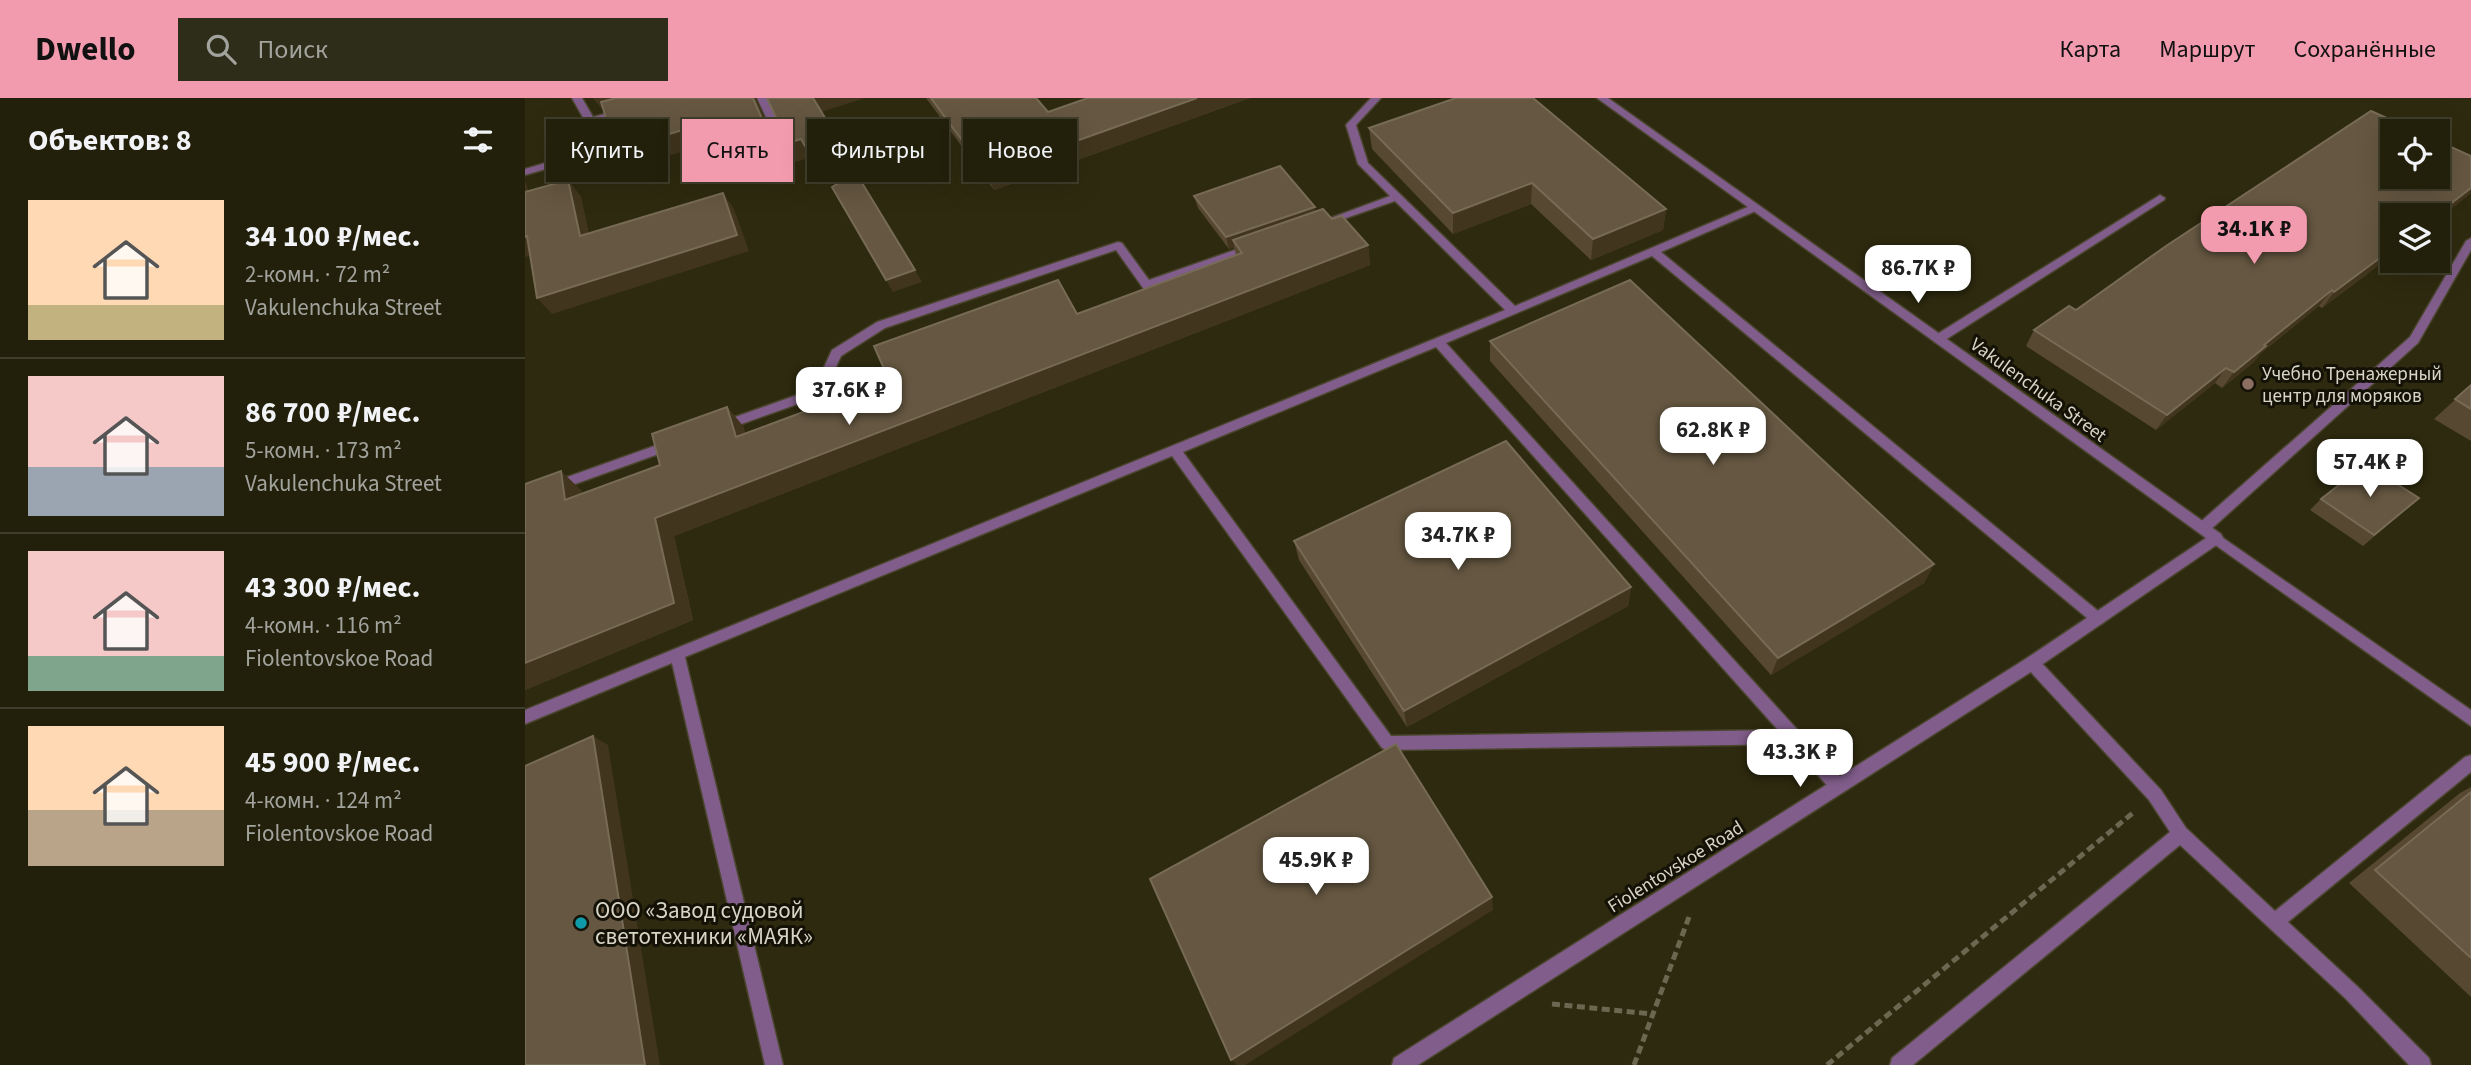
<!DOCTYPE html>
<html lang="ru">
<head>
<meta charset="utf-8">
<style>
	:root { --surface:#22200b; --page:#2e2d19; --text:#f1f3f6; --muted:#a2a39d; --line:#3f3e2c; --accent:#f29aae }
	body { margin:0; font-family:"Source Sans 3",sans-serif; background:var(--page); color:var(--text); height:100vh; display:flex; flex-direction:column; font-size:26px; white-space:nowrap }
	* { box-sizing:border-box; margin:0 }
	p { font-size:23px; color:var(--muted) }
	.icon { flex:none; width:38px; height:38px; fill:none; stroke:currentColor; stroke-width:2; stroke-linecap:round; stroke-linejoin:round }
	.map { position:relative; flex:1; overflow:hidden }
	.side { display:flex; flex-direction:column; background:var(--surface); width:525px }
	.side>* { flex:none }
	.guide { position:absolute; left:21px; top:21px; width:665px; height:63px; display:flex; gap:14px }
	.tools { position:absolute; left:1855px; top:21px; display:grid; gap:14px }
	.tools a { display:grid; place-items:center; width:70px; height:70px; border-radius:0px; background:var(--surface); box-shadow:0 7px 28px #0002,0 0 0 2px var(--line); font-size:35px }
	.price { position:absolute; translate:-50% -60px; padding:0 16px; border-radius:14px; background:#fff; color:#222; font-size:23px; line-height:46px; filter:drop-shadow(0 2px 4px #0008) }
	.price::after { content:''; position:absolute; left:50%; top:42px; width:21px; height:16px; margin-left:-10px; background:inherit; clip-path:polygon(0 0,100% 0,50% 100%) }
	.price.selected { background:var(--accent); color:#111 }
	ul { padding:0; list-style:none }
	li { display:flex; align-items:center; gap:21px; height:175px; padding:0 28px }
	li+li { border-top:2px solid var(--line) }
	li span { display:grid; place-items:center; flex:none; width:196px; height:140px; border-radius:0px; color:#555 }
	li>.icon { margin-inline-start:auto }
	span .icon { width:84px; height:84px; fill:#fffc; stroke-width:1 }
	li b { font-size:30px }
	h2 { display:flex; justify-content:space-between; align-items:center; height:84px; padding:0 28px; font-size:30px }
	.pill { padding:0 24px; border-radius:0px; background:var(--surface); box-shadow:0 7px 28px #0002,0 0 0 2px var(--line); font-size:24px; line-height:63px }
	.pill.selected { background:var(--accent); color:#111 }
	header { display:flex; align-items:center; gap:42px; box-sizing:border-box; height:98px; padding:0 35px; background:var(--accent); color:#111 }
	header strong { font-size:33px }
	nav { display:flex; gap:38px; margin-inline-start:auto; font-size:24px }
	.search { width:490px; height:63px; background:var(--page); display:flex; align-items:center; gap:18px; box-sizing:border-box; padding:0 24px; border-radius:0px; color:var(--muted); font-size:26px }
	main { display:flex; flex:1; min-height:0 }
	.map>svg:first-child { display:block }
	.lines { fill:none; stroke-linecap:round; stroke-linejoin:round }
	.lane-casing { stroke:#49452c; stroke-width:3 }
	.street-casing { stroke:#49452c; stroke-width:3 }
	.path { stroke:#6b6750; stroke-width:5; stroke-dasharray:8 4.5; stroke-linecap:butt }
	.lane { fill:#805d8a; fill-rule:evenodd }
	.street { fill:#805d8a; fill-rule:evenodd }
	.wall { fill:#574831 }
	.shaded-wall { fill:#41351d }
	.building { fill:#655741; stroke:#776b56; stroke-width:2 }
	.education-dot { fill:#8d6e63; stroke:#141207; stroke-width:2.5 }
	.culture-dot { fill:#0f9aa8; stroke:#141207; stroke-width:2.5 }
	.labels { text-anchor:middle; stroke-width:6; stroke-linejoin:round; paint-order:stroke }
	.poi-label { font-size:19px; fill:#d8d5c6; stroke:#141207; text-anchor:start }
	.street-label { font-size:19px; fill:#d8d5c6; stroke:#141207 }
	.near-poi-label { font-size:23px; fill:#d8d5c6; stroke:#141207; text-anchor:start }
</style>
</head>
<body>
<header>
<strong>Dwello</strong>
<div class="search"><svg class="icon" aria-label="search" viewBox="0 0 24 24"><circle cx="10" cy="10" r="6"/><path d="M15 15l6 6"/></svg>Поиск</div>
<nav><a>Карта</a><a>Маршрут</a><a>Сохранённые</a></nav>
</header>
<main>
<section class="side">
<h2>Объектов: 8<svg class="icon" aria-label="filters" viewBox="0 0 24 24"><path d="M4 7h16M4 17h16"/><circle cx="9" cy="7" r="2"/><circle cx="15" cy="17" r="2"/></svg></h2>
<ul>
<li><span style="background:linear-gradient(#ffd9b3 75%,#c2b280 0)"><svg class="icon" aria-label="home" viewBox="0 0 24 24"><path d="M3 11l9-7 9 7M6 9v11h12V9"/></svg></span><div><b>34 100 ₽/мес.</b><p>2-комн. · 72 m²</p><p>Vakulenchuka Street</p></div></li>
<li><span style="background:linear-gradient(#f6c9c9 65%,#9aa5b1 0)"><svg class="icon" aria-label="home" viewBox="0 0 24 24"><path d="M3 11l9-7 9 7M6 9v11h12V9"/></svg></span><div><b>86 700 ₽/мес.</b><p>5-комн. · 173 m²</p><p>Vakulenchuka Street</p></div></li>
<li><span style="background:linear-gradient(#f6c9c9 75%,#7fa58c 0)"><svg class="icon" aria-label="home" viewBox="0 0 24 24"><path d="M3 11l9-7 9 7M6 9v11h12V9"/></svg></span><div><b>43 300 ₽/мес.</b><p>4-комн. · 116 m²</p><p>Fiolentovskoe Road</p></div></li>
<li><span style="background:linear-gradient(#ffd9b3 60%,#b9a48a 0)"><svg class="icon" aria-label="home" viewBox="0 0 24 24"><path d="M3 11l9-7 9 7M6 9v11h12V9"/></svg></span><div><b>45 900 ₽/мес.</b><p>4-комн. · 124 m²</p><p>Fiolentovskoe Road</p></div></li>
</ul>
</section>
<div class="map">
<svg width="1946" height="967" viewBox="0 0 1946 967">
	<rect width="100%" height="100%" fill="#2e2a0f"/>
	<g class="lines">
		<defs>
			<g id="lane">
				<path d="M47,0H57L68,19L99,11L104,14L70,25L81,52L80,54L0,77V71L70,50L60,23Z"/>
				<path d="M232,0H242L264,47L263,49L254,47Z"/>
				<path d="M846,0H856L831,27L843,65L990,208L1225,108H1233V112L1136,154L1578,517L1580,521L1578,525L1573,527L1568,525L1127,158L921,245L1319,683L1321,688L1319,693L1313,695L1307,693L1265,646L862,652L857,650L647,358L160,559L258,967H240L147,565L0,626V612L980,212L870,103L804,126H796L795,124L865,98L833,66L821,27ZM911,249L1253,632L866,638L658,354Z"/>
				<path d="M1635,97L1640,100L1639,102L1417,244H1409V238Z"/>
				<path d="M1946,140V152L1893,245L1683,434H1673L1671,430L1673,426L1885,239L1941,143Z"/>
				<path d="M593,144L597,145L624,182L724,147L728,146L733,149L622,191L618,190L591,152L360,230L316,258L298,297L197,333L191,328L193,325L289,291L307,252L352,224Z"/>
				<path d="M149,341L155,346L153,349L0,404V394Z"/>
				<path d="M1691,435L1946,612V628L1686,444L1684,440L1686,436Z"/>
				<path d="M1507,559L1512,560L1636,692L1661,730L1750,813L1940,659L1946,657V674L1763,824L1832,888L1904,960L1906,967H1884L1820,900L1655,747L1388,967H1365L1367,960L1645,734L1624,702L1502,570L1500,565L1502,560Z"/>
			</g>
			<path id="street" d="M1072,0H1083L1696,436L1698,440L1696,444L1512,570L893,967H867L869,960L1502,560L1681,440Z"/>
		</defs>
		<use href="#lane" class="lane-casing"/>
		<use href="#street" class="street-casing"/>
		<g class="path">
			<path d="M1027,906L1128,916"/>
			<path d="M1109,967L1164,819"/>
			<path d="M1302,967L1609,714"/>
		</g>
		<use href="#lane" class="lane"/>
		<use href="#street" class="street"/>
	</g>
	<g class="wall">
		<path d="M401,0H511L523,14L725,0L469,92Z"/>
		<path d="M844,30L1141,111L1138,132L1066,162L1006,106L928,136L847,51Z"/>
		<path d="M1946,58V95L1913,121V117L1841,177L1797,210L1794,208L1735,256L1729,264L1697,290L1690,285L1631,332L1501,248L1509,232L1551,212Z"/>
		<path d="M669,98L791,113L807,121L843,147L845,167L149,438L168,522L0,592V386L56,392L57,396L135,367L202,309L218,328L220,335L552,216L711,157L709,149L704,151L673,110Z"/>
		<path d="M965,243L1409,466L1399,485L1246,577L965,263Z"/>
		<path d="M1946,287V343L1909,321Z"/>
		<path d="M1894,400L1838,448L1785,412L1796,401Z"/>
		<path d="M769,443L1106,489L1103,508L882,629L774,462Z"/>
		<path d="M1946,689V899L1824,785L1935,695Z"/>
	</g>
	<g class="shaded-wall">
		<path d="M68,0H130L76,10Z"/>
		<path d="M228,0H231L252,48L241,30Z"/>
		<path d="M288,0H340L296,14Z"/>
		<path d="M672,0H725L469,92L461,75Z"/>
		<path d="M174,27L186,45L104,70L91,52Z"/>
		<path d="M311,38L321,55L290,66L287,59L202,85L190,67L276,41Z"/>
		<path d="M0,82L9,111L0,101Z"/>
		<path d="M43,82L56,98L68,154L55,138Z"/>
		<path d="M1007,85L1006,106L928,136V115Z"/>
		<path d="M1946,90V95L1913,121V117H1911Z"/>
		<path d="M198,95L209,111L224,153L27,216L12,200Z"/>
		<path d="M790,109L792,121L708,142L709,149L704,151L701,139Z"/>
		<path d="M1141,111L1138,132L1066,162L1068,141Z"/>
		<path d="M2,138L16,154L0,159V139Z"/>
		<path d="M843,147L845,167L149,438L168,522L0,592V565L130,420Z"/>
		<path d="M1867,151V157L1797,210L1809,194Z"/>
		<path d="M390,172L397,184L368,194L361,182Z"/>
		<path d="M1807,192L1794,208L1735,256L1729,264L1697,290L1709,274L1739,247Z"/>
		<path d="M1701,270L1690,285L1631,332L1642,317Z"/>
		<path d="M202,309L218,328L227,357L211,339Z"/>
		<path d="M36,373L56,392L61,420L40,402Z"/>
		<path d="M1409,466L1399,485L1246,577L1253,560Z"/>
		<path d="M1106,489L1103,508L882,629L879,613Z"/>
		<path d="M68,638L83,647L135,967H120Z"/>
		<path d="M967,799L968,812L720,967H712L706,962Z"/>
	</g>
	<g class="building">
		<path d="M91,0H228L241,30L252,34L256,30L242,0H288L311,38L280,48L276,41L190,67L174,27L91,52L76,4Z"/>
		<path d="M406,0H511L523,14L563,0H672L461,75Z"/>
		<path d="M931,0H1008L1141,111L1068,141L1007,85L928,115L844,30Z"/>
		<path d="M1846,13L1891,33H1867V79H1913V43L1946,58V90L1911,117H1867V151L1809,194L1807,192L1739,247L1741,248L1709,274L1701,270L1642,317L1509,232L1544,208L1551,212L1641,148Z"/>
		<path d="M755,68L790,109L701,139L669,98Z"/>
		<path d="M331,75L390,172L361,182L307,89Z"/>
		<path d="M43,82L55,138L198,95L212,137L12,200L2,138L0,139V94Z"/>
		<path d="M798,111L807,121L817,118L843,147L130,420L149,505L0,565V386L36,373L40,402L135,367L127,336L202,309L211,339L364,282L349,248L533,182L552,216L717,155L708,142Z"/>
		<path d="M1105,182L1409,466L1253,560L965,243Z"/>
		<path d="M1946,287V311L1930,301Z"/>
		<path d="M981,343L1106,489L879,613L769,443Z"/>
		<path d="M1841,366L1894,400L1849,437L1796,401Z"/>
		<path d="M68,638L120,967H0V668Z"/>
		<path d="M871,646L967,799L706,962L625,781Z"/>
		<path d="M1946,694V860L1850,772Z"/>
	</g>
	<circle class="education-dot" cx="1723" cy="286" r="7"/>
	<circle class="culture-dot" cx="56" cy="825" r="7"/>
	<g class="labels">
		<g class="poi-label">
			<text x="1737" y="282">Учебно Тренажерный<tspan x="1737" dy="22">центр для моряков</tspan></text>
		</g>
		<g class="street-label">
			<text transform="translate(1514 291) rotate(36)" y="7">Vakulenchuka Street</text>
			<text transform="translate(1150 768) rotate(-32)" y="7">Fiolentovskoe Road</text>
		</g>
		<g class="near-poi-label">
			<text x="70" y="820">ООО «Завод судовой<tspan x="70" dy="26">светотехники «МАЯК»</tspan></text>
		</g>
	</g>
</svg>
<div class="tools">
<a><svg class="icon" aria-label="locate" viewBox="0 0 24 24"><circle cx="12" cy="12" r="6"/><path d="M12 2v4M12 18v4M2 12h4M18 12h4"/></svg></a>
<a><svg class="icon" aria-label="layers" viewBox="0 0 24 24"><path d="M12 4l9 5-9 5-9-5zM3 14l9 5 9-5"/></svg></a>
</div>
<b class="price selected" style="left:1729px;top:168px">34.1K ₽</b>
<b class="price" style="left:1393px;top:207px">86.7K ₽</b>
<b class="price" style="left:324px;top:329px">37.6K ₽</b>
<b class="price" style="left:1188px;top:369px">62.8K ₽</b>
<b class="price" style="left:1845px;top:401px">57.4K ₽</b>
<b class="price" style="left:933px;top:474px">34.7K ₽</b>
<b class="price" style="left:1275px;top:691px">43.3K ₽</b>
<b class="price" style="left:791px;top:799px">45.9K ₽</b>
<div class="guide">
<a class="pill">Купить</a>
<a class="pill selected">Снять</a>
<a class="pill">Фильтры</a>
<a class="pill">Новое</a>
</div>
</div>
</main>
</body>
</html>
